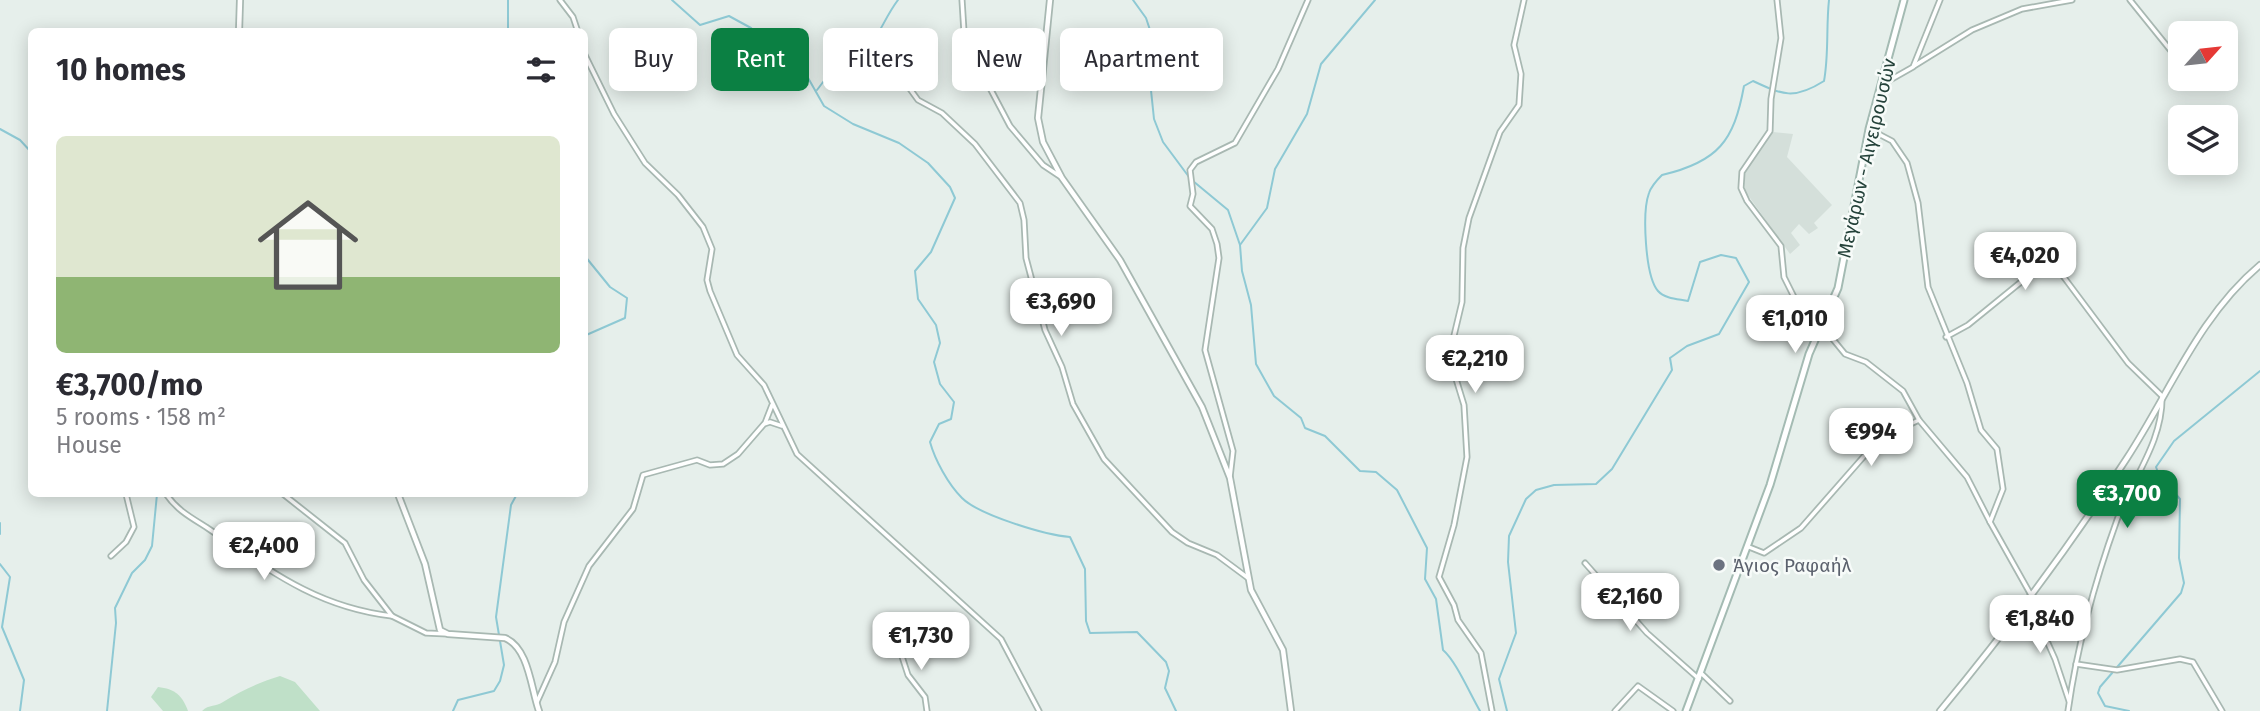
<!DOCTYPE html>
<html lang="en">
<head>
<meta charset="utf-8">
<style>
	:root { --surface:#fff; --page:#f2f2f3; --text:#2b2b33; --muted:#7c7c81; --accent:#0b8043 }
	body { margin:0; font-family:"Fira Sans",sans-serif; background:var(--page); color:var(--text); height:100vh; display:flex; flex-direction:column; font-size:26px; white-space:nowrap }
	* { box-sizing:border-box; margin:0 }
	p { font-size:23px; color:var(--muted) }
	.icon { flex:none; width:38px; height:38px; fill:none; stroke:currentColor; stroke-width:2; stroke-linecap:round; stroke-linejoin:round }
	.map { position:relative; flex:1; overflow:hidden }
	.side { position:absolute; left:28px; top:28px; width:560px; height:469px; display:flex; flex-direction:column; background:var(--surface); border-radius:10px; box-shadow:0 4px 18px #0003 }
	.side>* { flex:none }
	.banner { position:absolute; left:609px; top:28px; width:665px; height:63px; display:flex; gap:14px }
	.needle { width:46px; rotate:63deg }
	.tools { position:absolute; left:2168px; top:21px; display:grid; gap:14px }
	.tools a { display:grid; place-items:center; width:70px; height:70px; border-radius:10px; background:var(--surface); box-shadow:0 4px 18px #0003; font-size:35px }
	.price { position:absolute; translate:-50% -60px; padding:0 16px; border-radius:14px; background:#fff; color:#222; font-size:23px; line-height:46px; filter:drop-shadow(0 2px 4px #0008) }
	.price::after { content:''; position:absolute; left:50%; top:42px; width:21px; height:16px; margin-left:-10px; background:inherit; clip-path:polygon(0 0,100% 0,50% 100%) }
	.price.active { background:var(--accent); color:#fff }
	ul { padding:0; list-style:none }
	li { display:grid; align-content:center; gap:14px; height:371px; padding:0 28px }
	li span { display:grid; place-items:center; height:217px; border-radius:10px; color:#555 }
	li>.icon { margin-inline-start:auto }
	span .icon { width:126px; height:126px; fill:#fffc; stroke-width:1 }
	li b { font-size:30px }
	h2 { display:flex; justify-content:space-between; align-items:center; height:84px; padding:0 28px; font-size:30px }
	.tag { padding:0 24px; border-radius:10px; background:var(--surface); box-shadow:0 4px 18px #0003; font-size:24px; line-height:63px }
	.tag.active { background:var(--accent); color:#fff }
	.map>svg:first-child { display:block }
	.built { fill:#d4dfda }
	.green { fill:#bfe0c8 }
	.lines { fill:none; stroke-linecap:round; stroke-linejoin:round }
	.stream { stroke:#8ec9d4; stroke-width:2 }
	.minor-casing { stroke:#a8b8b2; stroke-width:7 }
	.tertiary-casing { stroke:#a8b8b2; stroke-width:8 }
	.secondary-casing { stroke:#a4bbb3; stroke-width:9 }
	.minor { stroke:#fff; stroke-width:3.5 }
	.tertiary { stroke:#fff; stroke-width:4.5 }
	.secondary { stroke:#fff; stroke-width:5 }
	.worship-dot { fill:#6b7280; stroke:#f7fbf9; stroke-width:2.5 }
	.labels { text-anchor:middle; stroke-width:5; stroke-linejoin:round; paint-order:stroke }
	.street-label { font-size:19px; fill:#24423a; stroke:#f7fbf9 }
	.worship-label { font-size:19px; fill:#5b616d; stroke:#f7fbf9; text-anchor:start }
</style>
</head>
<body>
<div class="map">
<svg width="2260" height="711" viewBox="0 0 2260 711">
	<rect width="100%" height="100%" fill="#e6efeb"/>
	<path class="built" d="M1773,132L1793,134L1787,157L1832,205L1814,223L1818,228L1809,234L1799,224L1791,233L1800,245L1790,254L1745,191L1744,176L1747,165Z"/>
	<g class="green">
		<path d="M280,676L295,682L320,711H202C209,704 216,707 223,702C242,690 258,683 280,676Z"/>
		<path d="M158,687C175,689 182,695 188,711H163L151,697Z"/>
	</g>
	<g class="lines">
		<g class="stream">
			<path d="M672,0L700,25L729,16L751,28L764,42L803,69L824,106L853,124L899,143L928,163L950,187L955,198L931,252L915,271L918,299L936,325L940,343L934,362L940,384L954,402L951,419L939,424L930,442C935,460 948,484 962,498C979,515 1045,535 1070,537L1085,569L1086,621L1090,633L1137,632L1166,662L1169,671L1165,688L1176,711"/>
			<path d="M1133,0L1146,18L1152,36L1147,52L1154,119L1163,142L1189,177"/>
			<path d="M1375,0L1321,64L1307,114L1275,169L1267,208L1240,245L1242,271L1251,305L1256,364L1274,396L1301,418L1305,428L1325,436L1360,471L1376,472L1397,490L1427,548L1425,579L1436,599L1443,650C1456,661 1470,694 1480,711"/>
			<path d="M508,32V0"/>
			<path d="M817,90L836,65C873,62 878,26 898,0"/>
			<path d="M0,129L20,140L32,153"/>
			<path d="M1193,181L1228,210L1240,245"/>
			<path d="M584,255L610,287L627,298L625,318L584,336"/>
			<path d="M0,523V534"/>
			<path d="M0,564L10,577L2,627L24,680L20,711"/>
			<path d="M107,711L116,623L115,608L132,573L145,560L152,546L157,494"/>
			<path d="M453,711L458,700L494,691L500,681L504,665L496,617L511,505L517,494"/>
			<path d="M1507,711L1499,679L1516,633L1508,562L1509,536L1526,499L1536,490L1554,485L1596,484L1612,469L1672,370L1670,358L1687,346L1719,334L1749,282L1736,258L1721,255L1700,262L1688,301C1679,299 1665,299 1658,291C1645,276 1642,212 1649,193C1651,187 1657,180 1662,175C1718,162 1734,141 1744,86L1753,81C1783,95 1794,100 1824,81C1829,54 1826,27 1829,0"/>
			<path d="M2129,711L2105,706L2098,693L2100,687L2181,593L2184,583L2179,558L2180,499L2159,475L2156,467L2174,441L2260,371"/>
		</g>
		<defs>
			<g id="minor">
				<path d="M560,0L573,17L578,32"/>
				<path d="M962,0L964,32L972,54L1010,126L1043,165L1061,177"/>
				<path d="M1777,0L1781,38L1771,99L1770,131L1742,172L1741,188L1747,201L1781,246L1784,277L1797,303L1822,326L1845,354L1866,362L1903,391L1919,420"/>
				<path d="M2130,0L2180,62"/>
				<path d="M584,53L614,114L645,163L678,195L703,227L712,249L707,280L710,291L737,355L764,385L797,454L1001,639L1039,711"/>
				<path d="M1914,66L1972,30L2022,9L2072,0"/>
				<path d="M905,82L918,100L942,113L975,144L1020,203L1024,220L1026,258L1045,330L1062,367L1073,404L1104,459L1172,532L1188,543L1217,555L1248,578"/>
				<path d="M1883,84L1913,67L1940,0"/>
				<path d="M1869,129L1892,141L1907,163L1918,203L1928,287L1967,383L1981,430L1997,449L2003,489L1990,522L2031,595"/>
				<path d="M1946,337L1968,325L2048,260L2060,272L2128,363L2162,396C2163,442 2132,479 2117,520C2095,581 2077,647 2068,711"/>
				<path d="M765,423L772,405"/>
				<path d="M1230,477L1233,451L1205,350L1219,258L1217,244L1212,229L1190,206L1193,194L1190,170L1196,162L1235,143L1278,69L1308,0"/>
				<path d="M166,494C177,510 190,517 206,527C268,569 315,607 392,616"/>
				<path d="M283,494L345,543L364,580L392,616L426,633L448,634"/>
				<path d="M1749,547L1764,553L1801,528L1880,438L1919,420L1967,477L1990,522"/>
				<path d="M111,556L126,542L134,527L126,494"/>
				<path d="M1585,563L1647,633L1699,679"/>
				<path d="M2029,601L2055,659L2069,701"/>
				<path d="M895,635L908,675L925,697L927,711"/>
				<path d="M2076,664L2117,670L2180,659L2193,662L2222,711"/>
				<path d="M1702,674L1730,701"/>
				<path d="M537,702L555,662L564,622L589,566L633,509L643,475L697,460L710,465L723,464L738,454L764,424L770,422L782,426"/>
				<path d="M1492,711L1481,653L1458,620L1454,605L1439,577L1454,525L1467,457L1464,405L1453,369L1452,344L1462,302L1463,248L1469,218L1500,132L1519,105L1521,74L1514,45L1524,0"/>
				<path d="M1615,711L1638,686L1673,711"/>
			</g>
			<g id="tertiary">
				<path d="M1050,0L1038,118L1043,142L1062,178L1120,260L1202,407L1230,478L1251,590L1283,650L1291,711"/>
				<path d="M239,32L240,0"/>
				<path d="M398,494L425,564L440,630L448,634L505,638C529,648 531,689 539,711"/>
				<path d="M1940,711C2007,630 2070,546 2127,458C2170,392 2199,316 2260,265"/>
			</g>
			<path id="secondary" d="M1686,711L1770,485L1809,354L1838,288L1869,129L1904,0"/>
		</defs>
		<use href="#minor" class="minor-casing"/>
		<use href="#tertiary" class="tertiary-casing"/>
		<use href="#secondary" class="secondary-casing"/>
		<use href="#minor" class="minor"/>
		<use href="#tertiary" class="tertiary"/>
		<use href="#secondary" class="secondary"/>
	</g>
	<circle class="worship-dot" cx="1719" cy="565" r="7"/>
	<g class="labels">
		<g class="street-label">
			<text transform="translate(1866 158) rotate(-77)" y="7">Μεγάρων - Αιγειρουσών</text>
		</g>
		<g class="worship-label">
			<text x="1733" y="572">Άγιος Ραφαήλ</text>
		</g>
	</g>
</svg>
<div class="tools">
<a><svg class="needle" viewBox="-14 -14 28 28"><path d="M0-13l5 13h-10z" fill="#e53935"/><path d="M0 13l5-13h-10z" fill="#7c7c81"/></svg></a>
<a><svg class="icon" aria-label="layers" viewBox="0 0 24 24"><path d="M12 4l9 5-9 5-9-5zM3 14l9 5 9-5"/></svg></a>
</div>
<b class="price" style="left:2025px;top:292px">€4,020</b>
<b class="price" style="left:1061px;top:338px">€3,690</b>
<b class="price" style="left:1795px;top:355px">€1,010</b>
<b class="price" style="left:1475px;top:395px">€2,210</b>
<b class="price" style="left:1871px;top:468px">€994</b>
<b class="price active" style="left:2127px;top:530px">€3,700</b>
<b class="price" style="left:264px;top:582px">€2,400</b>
<b class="price" style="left:1630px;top:633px">€2,160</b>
<b class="price" style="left:2040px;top:655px">€1,840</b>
<b class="price" style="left:921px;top:672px">€1,730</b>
<div class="banner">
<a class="tag">Buy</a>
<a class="tag active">Rent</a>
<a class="tag">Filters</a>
<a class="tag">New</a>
<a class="tag">Apartment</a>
</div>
<section class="side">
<h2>10 homes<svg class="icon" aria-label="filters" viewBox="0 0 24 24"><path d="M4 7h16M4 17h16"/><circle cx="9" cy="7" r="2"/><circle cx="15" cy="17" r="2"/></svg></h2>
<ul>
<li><span style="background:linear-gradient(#dfe7d0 65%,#8fb573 0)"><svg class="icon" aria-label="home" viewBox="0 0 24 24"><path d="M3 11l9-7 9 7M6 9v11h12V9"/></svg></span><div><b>€3,700/mo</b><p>5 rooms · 158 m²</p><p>House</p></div></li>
</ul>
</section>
</div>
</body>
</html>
